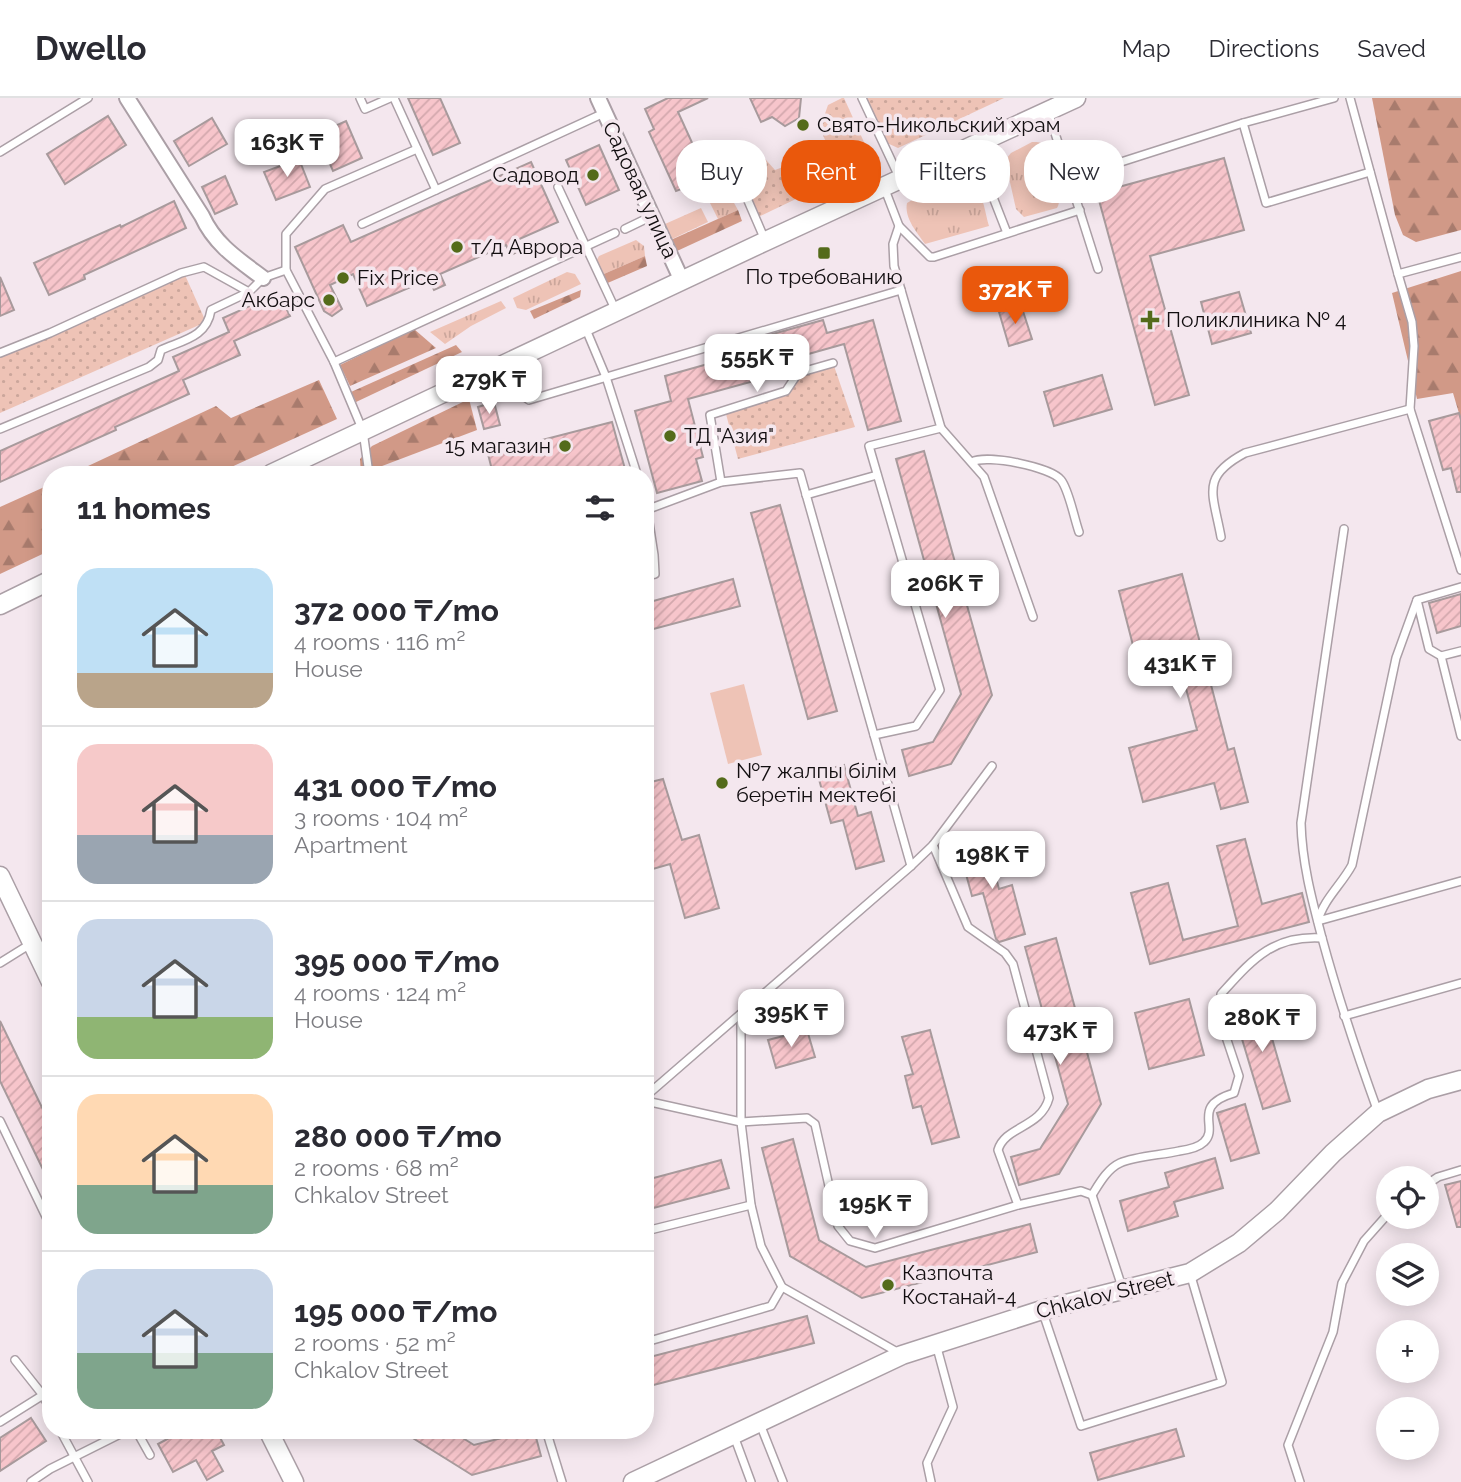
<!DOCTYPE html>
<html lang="en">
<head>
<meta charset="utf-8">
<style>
	:root { --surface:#fff; --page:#f2f2f3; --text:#2b2b33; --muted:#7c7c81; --line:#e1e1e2; --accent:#ea580c }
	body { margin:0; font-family:Raleway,sans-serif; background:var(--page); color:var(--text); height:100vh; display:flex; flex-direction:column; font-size:26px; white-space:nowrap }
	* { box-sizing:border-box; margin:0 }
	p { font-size:23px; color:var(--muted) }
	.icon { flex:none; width:38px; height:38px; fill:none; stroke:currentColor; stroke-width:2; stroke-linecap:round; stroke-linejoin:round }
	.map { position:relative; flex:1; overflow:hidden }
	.sheet { position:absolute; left:42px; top:368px; width:612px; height:973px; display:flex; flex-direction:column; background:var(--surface); border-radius:28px; box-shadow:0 4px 18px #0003 }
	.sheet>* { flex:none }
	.top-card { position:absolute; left:676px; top:42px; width:665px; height:63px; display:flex; gap:14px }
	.buttons { position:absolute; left:1376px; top:1068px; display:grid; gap:14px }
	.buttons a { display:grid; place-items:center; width:63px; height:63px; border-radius:50%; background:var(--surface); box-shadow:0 4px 18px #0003; font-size:35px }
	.price { position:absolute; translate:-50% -60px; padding:0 16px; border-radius:14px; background:#fff; color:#222; font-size:23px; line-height:46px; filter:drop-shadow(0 2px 4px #0008) }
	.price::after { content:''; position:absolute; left:50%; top:42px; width:21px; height:16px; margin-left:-10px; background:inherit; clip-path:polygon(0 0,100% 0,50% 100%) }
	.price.active { background:var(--accent); color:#fff }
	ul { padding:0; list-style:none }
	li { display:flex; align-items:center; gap:21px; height:175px; padding:0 35px }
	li+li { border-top:2px solid var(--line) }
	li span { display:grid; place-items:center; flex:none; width:196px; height:140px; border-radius:21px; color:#555 }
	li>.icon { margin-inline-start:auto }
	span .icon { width:84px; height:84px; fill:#fffc; stroke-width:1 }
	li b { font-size:30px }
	h2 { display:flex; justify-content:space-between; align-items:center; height:84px; padding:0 35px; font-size:30px }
	.tag { padding:0 24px; border-radius:28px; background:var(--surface); box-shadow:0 4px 18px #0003; font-size:24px; line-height:63px }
	.tag.active { background:var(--accent); color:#fff }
	header { display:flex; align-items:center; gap:42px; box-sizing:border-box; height:98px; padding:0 35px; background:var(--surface); border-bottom:2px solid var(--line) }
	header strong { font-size:33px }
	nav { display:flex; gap:38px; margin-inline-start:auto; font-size:24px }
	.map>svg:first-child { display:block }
	.grass { fill:url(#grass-tufts) }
	.forest { fill:url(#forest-firs) }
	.park { fill:url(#park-dots) }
	.pitch { fill:#eec3b6 }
	.building { fill:url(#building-hatch); stroke:#a89a9c; stroke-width:2 }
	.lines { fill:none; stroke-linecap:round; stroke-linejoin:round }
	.service-casing { stroke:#ab9fa6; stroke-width:10 }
	.minor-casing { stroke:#ab9fa6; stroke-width:18 }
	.tertiary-casing { stroke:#ab9fa6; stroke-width:21 }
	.service { stroke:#fff; stroke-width:7 }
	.minor { stroke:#fff; stroke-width:14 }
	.tertiary { stroke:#fff; stroke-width:18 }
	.poi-dot { fill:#546b1a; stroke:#f4e7ee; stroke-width:2.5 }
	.labels { text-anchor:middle; stroke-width:7; stroke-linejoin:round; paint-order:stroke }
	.poi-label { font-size:21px; fill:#120e10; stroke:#f4e7ee; text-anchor:start }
	.street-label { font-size:21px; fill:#120e10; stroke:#f4e7ee }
</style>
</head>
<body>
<header>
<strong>Dwello</strong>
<nav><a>Map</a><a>Directions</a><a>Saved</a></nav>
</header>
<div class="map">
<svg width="1461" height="1384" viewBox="0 0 1461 1384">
	<defs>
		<pattern id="grass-tufts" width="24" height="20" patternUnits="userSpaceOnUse" patternTransform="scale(1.75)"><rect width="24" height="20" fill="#eec3b6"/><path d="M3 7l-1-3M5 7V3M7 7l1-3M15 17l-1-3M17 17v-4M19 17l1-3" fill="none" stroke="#cba69b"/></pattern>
		<pattern id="forest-firs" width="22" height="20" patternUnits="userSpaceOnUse" patternTransform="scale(1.75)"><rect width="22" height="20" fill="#d19987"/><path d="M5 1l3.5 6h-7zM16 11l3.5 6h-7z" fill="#a87b6d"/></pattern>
		<pattern id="park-dots" width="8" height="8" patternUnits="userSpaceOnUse" patternTransform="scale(1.75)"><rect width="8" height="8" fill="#eec3b6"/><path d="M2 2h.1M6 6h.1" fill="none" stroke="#cba69b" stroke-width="1.8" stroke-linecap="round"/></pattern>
		<pattern id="building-hatch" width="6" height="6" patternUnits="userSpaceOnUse" patternTransform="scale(1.75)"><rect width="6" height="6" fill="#f7c5cb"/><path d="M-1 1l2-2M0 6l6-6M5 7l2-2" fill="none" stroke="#d3a8ad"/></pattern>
	</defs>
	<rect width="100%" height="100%" fill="#f4e7ee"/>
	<g class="grass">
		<path d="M1032,44C1038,44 1043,44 1047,49C1055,59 1064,100 1057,110L1024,119L1016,111L1005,62L1011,55Z"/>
		<path d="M953,82C984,85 982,103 989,128L925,146C917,134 904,120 907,105L938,87Z"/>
		<path d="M729,96L738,112L718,121L710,105Z"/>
		<path d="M701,110L708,124L672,141L665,126Z"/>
		<path d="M636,142L644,148L645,158L597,179L594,167L599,158Z"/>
		<path d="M567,174L575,176L581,186L526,212L517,210L513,200Z"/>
		<path d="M501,203L506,210L471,228L445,246L430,234Z"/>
	</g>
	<g class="forest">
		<path d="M1372,0H1461V132L1416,144L1403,137L1395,117Z"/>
		<path d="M738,112L742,123L677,153L664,145Z"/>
		<path d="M645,158L647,168L603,187L597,179Z"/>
		<path d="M1461,173V322L1453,295L1417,301L1392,195Z"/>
		<path d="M581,192L580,199L534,221L530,213Z"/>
		<path d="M414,231L436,250L350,288L340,267Z"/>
		<path d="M456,247L462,254L356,304L351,294Z"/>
		<path d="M319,282L337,321L216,376H71L216,308L231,320Z"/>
		<path d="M469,301L477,332L361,376L360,361L372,348Z"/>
		<path d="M51,386V452L0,476V409Z"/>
	</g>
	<g class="park">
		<path d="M842,0H844L873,64L756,120L733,68L759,54L775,72L799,63L806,77L816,72L811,58L828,49L820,30L828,7Z"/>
		<path d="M865,0H1004L898,50L887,45Z"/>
		<path d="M185,177L206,224L0,315V259Z"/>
		<path d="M833,265L855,329L738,361L726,316L788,296L800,278Z"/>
	</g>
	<path class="pitch" d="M744,586L762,657L728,666L710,595Z"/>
	<g class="building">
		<path d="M408,0H440L460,45L433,57Z"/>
		<path d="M668,0H708L678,14L704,71L701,73L702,78L698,85L676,93L649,34L654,31L645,11Z"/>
		<path d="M750,0H801L799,20L785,28L772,19L761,24Z"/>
		<path d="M108,18L126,47L65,86L47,56Z"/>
		<path d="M212,20L227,46L189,68L174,43Z"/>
		<path d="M346,23L362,60L333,73L317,36Z"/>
		<path d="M599,47L619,92L586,107L566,62Z"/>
		<path d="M1224,60L1244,132L1150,158L1189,297L1155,307L1097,95Z"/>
		<path d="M299,61L310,89L276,102L264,74Z"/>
		<path d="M531,64L558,124L517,142L521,152L511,157L506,147L440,176L445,187L434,192L429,181L367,208L353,176L330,187L342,211L332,218L324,213L295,149L343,127L351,144Z"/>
		<path d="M225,78L237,106L215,116L202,89Z"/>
		<path d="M174,103L186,130L84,177L85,181L49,197L34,165L120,127L121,129Z"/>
		<path d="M0,179L14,212L0,218Z"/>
		<path d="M1239,194L1251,235L1212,246L1201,204Z"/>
		<path d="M279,195L290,218L234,243L240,257L183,282L189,296L115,329L116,332L0,384V353L179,273L173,259L229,234L223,220Z"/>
		<path d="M1021,207L1032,241L1009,248L999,214Z"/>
		<path d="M823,222L827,235L873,222L901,323L868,332L844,246L780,264L783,275L688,301L703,359L696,361L702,383L657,395L635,313L671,303L665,278L772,248L769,237Z"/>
		<path d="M1102,277L1112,311L1054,328L1044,294Z"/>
		<path d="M494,304L500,327L484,331L478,309Z"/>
		<path d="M1459,315L1461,322V394H1457L1451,370L1443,372L1429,323Z"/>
		<path d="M612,324L625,371L607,376H493L488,356Z"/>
		<path d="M924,353L992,597L951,666L909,678L902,652L933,644L961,596L896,361Z"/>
		<path d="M780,407L837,613L808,621L751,415Z"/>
		<path d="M1182,476L1228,652L1234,650L1248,704L1221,711L1214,685L1143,704L1129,650L1197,632L1175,549L1136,559L1119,493Z"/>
		<path d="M733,481L740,508L646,533V505Z"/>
		<path d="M1461,496V528L1437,535L1429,505Z"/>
		<path d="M844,667L858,718L871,714L884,763L856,771L843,722L831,725L817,674Z"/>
		<path d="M663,681L682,742L699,737L719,810L685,820L670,766L646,773V700L651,698L647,685Z"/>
		<path d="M985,740L999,791L1012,787L1025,836L999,844L996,841L983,795L972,798L958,747Z"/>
		<path d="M1245,741L1262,806L1302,795L1309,824L1150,866L1131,795L1168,785L1183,842L1238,828L1217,748Z"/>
		<path d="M1056,840L1101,1006L1059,1076L1019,1087L1011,1059L1040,1051L1068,1006L1025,849Z"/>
		<path d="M1189,901L1204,957L1149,971L1135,915Z"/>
		<path d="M1261,902L1290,1003L1263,1011L1233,911Z"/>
		<path d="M0,923L51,1028V1088L0,983Z"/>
		<path d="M807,932L815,959L776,970L768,942Z"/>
		<path d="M930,932L959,1039L932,1046L921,1008L913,1010L905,978L913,976L902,939Z"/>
		<path d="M1245,1006L1259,1055L1231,1063L1217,1015Z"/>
		<path d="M793,1041L819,1142L866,1169L1030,1126L1037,1154L862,1200L790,1158L762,1050Z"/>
		<path d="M1215,1060L1223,1090L1174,1104L1178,1118L1128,1133L1120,1103L1169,1089L1165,1075Z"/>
		<path d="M721,1062L729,1090L646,1112V1082Z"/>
		<path d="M1461,1083V1129H1457L1445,1087Z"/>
		<path d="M807,1218L814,1245L646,1289V1260Z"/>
		<path d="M31,1320L46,1343L0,1373V1340Z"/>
		<path d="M1176,1331L1184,1358L1098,1382L1090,1355Z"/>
		<path d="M184,1332H216L224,1347L212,1353L223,1373L207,1382L196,1362L173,1374L158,1346Z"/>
		<path d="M400,1332H450L474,1347L534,1332L541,1358L472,1377Z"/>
	</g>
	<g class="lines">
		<defs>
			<g id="service">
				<path d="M360,0L365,11L390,0"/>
				<path d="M394,0L436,92"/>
				<path d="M862,0L900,81"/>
				<path d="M1350,0L1398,176L1461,159"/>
				<path d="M1048,13L1098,171"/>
				<path d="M1243,25L1266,105L1370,74"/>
				<path d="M973,48L1007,135"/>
				<path d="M0,54L88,0"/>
				<path d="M731,56L733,68L765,142"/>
				<path d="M1071,80L1243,25L1334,0"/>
				<path d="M558,89L616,213"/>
				<path d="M362,126L604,15"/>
				<path d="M899,128L930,159H934L1080,112"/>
				<path d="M625,131L652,118"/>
				<path d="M1398,176L1412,224L1414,248L1410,311L1461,472"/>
				<path d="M585,229L606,279L637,376"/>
				<path d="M0,255L50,235L181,175L204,169L249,194"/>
				<path d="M334,264L615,135"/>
				<path d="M490,275L529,302L901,192"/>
				<path d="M941,330L984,379L1033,519"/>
				<path d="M0,331L149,269L158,262L161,252C183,242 207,239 211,212L249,194L263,180L286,172"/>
				<path d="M972,364C987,356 1051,369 1061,382C1069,392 1074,420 1079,434"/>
				<path d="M369,376L363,333L334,264L286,172V136L325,91L417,51"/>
				<path d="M721,384L710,317L786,293L798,275L833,265"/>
				<path d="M806,397L877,377"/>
				<path d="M646,405L654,457L655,476L646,478"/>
				<path d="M646,412L721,384L800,375L911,768"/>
				<path d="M1344,431L1301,725C1302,765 1312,802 1322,840C1338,899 1357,956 1378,1014"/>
				<path d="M1221,439C1213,395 1200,379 1245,355L1410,311"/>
				<path d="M1461,489L1417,502L1429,551L1441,558L1461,638"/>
				<path d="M1417,502L1396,560L1352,767C1342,786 1323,802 1318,823L1461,783"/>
				<path d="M1441,558L1461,553"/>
				<path d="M874,637L916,628L940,592L869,348L941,330L894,168L893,146L899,128L884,89"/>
				<path d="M933,747L968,829L1005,855L1013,866L1049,1000C1041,1030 1005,1028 998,1052L1018,1107"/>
				<path d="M0,865L32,845"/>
				<path d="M741,916V1024L751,1107L761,1148L782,1189L899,1255"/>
				<path d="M1344,918L1461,885"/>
				<path d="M646,998L911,768L933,747L992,668"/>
				<path d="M646,1003L741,1024L807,1020L815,1026L838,1128L850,1143L875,1150L1018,1107L1081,1093L1092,1097L1123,1192"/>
				<path d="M0,1023L51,1129"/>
				<path d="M1426,1087L1438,1079L1461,1072"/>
				<path d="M1092,1097C1099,1086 1107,1071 1120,1065C1135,1058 1162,1057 1179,1053C1186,1052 1198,1050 1204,1044C1220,1029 1190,1008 1234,995L1239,978L1220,921L1221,896C1252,862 1272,837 1322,840"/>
				<path d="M646,1133L751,1107"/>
				<path d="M1042,1212L1081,1328L1222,1284L1190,1175"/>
				<path d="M646,1244L771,1208L782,1189"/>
				<path d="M15,1262L42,1296L51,1312"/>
				<path d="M0,1324L51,1292"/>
				<path d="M760,1326L783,1384"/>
				<path d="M60,1332L88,1384"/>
				<path d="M136,1332L150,1357"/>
				<path d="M546,1332L562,1384"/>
				<path d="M734,1338L751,1384"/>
				<path d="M31,1384L50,1371L128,1332"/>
				<path d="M931,1384L927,1365L953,1309L936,1246"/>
				<path d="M1300,1384L1288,1347L1333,1234L1342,1185L1364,1143L1388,1116"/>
			</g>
			<g id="minor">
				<path d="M127,0L202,118C215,147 239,162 263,180"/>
				<path d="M598,0L682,183"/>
			</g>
			<g id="tertiary">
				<path d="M271,376L766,143L1076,0"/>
				<path d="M0,507L51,482"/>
				<path d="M0,778L51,884"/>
				<path d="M268,1332L294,1384"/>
				<path d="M633,1384L902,1257L1042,1212L1190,1175L1239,1145L1277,1113L1333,1055L1378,1015L1428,991L1461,982"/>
			</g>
		</defs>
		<use href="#service" class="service-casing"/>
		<use href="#minor" class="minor-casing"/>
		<use href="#tertiary" class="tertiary-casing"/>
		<use href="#service" class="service"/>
		<use href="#minor" class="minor"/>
		<use href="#tertiary" class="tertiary"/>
	</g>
	<g class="poi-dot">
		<circle cx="803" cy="27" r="7"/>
		<circle cx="593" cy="77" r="7"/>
		<circle cx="457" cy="149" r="7"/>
		<rect x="817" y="148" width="14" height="14" rx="3.5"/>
		<circle cx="343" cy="180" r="7"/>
		<circle cx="329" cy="202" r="7"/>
		<path d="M1146.5 211.5h7v7h7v7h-7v7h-7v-7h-7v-7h7z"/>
		<circle cx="670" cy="338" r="7"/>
		<circle cx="565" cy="348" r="7"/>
		<circle cx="722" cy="685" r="7"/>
		<circle cx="888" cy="1187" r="7"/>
	</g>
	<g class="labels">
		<g class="poi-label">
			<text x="817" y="34">Свято-Никольский храм</text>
			<text x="579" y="84" text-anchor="end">Садовод</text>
			<text x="471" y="156">т/д Аврора</text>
			<text x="824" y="186" text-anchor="middle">По требованию</text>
			<text x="357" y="187">Fix Price</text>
			<text x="315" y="209" text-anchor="end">Акбарс</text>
			<text x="1166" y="229">Поликлиника № 4</text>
			<text x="684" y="345">ТД "Азия"</text>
			<text x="551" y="355" text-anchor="end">15 магазин</text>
			<text x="736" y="680">№7 жалпы білім<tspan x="736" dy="24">беретін мектебі</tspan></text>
			<text x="902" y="1182">Казпочта<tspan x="902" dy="24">Костанай-4</tspan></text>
		</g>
		<g class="street-label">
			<text transform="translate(640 92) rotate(65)" y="7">Садовая улица</text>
			<text transform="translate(1105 1197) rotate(-14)" y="7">Chkalov Street</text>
		</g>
	</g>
</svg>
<div class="buttons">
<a><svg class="icon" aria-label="locate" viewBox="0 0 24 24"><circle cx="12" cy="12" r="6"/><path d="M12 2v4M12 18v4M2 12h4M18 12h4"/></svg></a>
<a><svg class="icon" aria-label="layers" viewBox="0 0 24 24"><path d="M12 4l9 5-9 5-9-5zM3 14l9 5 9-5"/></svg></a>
<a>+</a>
<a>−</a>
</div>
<b class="price" style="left:287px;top:81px">163K ₸</b>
<b class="price active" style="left:1015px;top:228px">372K ₸</b>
<b class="price" style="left:757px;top:296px">555K ₸</b>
<b class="price" style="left:489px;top:318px">279K ₸</b>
<b class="price" style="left:945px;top:522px">206K ₸</b>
<b class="price" style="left:1180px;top:602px">431K ₸</b>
<b class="price" style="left:992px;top:793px">198K ₸</b>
<b class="price" style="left:791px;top:951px">395K ₸</b>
<b class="price" style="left:1262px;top:956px">280K ₸</b>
<b class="price" style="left:1060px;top:969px">473K ₸</b>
<b class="price" style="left:875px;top:1142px">195K ₸</b>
<div class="top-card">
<a class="tag">Buy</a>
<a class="tag active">Rent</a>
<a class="tag">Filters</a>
<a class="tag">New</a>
</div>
<section class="sheet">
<h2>11 homes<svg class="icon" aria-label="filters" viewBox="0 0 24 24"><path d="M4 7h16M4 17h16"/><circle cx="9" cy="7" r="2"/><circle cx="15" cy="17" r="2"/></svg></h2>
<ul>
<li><span style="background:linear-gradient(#bfe0f5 75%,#b9a48a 0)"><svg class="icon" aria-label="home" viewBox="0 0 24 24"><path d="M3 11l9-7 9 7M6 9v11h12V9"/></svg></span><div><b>372 000 ₸/mo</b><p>4 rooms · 116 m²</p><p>House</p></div></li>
<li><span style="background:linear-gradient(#f6c9c9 65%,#9aa5b1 0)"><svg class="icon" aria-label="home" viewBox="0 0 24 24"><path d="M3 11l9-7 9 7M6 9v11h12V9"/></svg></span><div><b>431 000 ₸/mo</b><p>3 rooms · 104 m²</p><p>Apartment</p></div></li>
<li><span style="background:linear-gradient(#c9d6e8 70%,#8fb573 0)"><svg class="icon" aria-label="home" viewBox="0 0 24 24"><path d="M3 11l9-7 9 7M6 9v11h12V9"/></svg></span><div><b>395 000 ₸/mo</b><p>4 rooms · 124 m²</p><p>House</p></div></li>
<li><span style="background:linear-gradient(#ffd9b3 65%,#7fa58c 0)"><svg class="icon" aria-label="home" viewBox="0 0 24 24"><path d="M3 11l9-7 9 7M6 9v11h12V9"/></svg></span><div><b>280 000 ₸/mo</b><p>2 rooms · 68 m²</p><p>Chkalov Street</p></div></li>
<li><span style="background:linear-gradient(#c9d6e8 60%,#7fa58c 0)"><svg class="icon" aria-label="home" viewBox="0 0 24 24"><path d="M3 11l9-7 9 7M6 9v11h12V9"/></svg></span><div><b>195 000 ₸/mo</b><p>2 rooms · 52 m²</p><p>Chkalov Street</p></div></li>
</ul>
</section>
</div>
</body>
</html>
